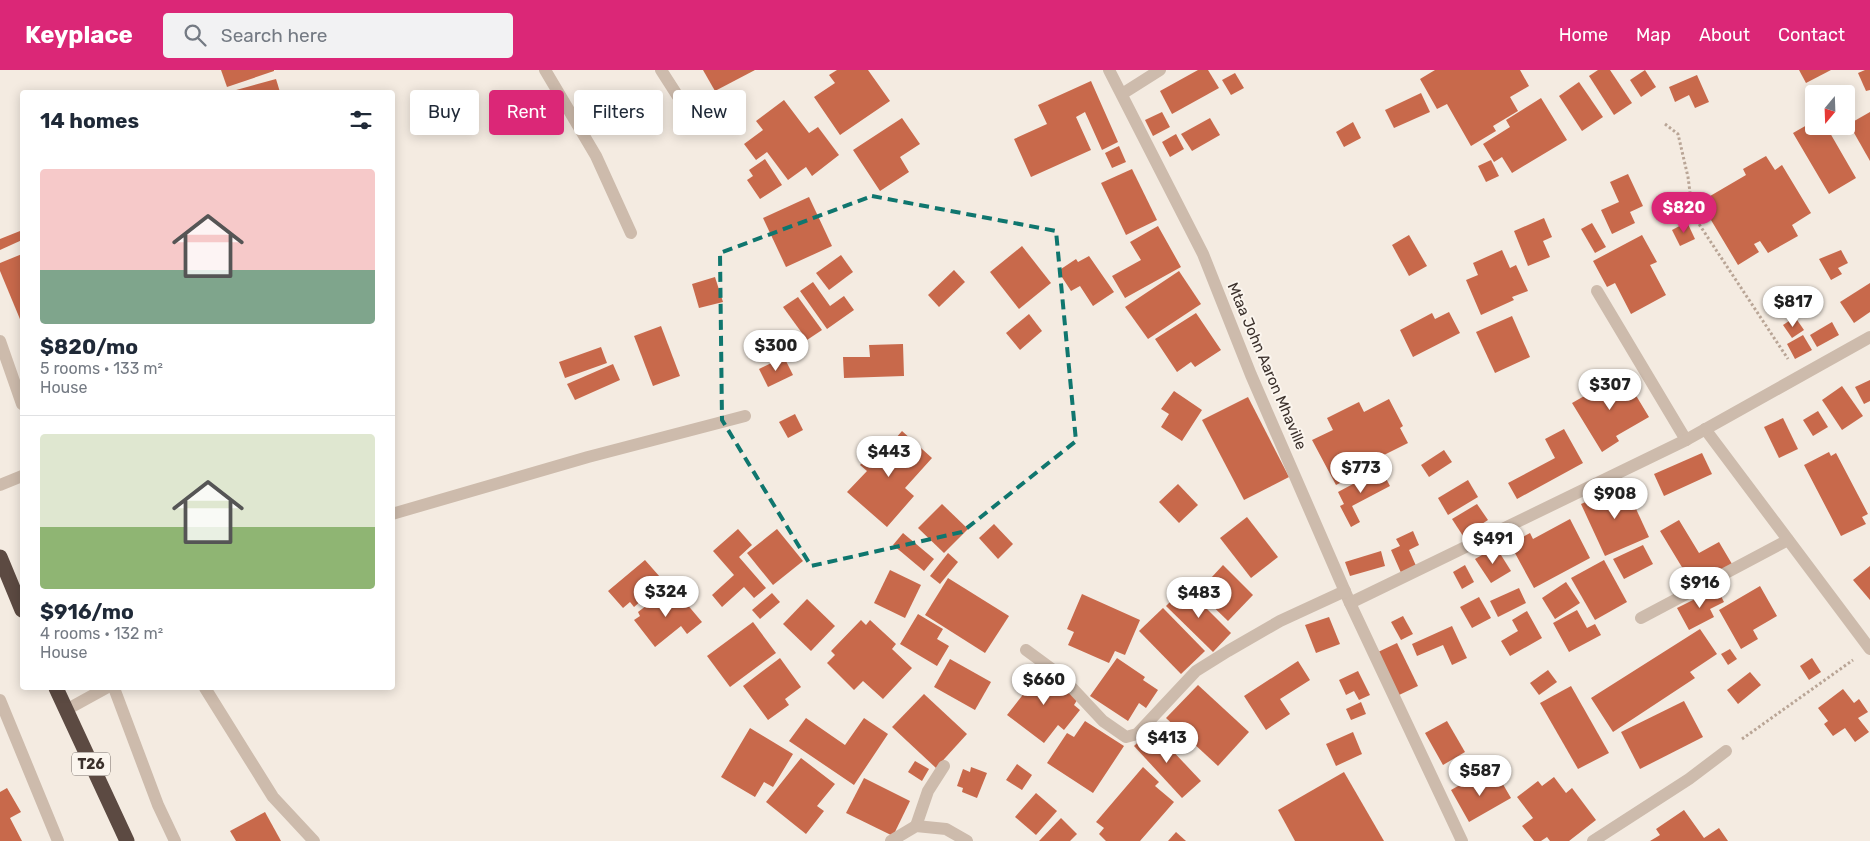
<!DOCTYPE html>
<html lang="en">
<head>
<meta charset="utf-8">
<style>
	:root { --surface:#fff; --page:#f2f2f3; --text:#1f2937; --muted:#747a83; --line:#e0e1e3; --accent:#db2777 }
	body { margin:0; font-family:Rubik,sans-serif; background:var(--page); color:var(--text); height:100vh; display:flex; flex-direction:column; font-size:19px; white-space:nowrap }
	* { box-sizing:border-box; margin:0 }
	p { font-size:16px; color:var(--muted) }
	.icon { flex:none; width:28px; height:28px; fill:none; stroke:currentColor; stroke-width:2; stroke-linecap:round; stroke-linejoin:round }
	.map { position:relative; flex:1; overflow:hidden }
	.sheet { position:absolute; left:20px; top:20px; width:375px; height:600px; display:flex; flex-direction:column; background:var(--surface); border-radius:5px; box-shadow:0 2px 12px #0003 }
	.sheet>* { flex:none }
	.banner { position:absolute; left:410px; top:20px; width:475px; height:45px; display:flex; gap:10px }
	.needle { width:32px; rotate:199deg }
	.tools { position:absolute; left:1805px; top:15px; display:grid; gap:10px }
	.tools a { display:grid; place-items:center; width:50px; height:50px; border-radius:5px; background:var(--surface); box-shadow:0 2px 12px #0003; font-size:25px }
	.price { position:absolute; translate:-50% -42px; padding:0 11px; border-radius:18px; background:#fff; color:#222; font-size:16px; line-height:32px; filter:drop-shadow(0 1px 2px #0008) }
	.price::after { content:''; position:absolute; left:50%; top:30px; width:15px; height:11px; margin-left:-8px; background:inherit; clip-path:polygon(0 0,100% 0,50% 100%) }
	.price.selected { background:var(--accent); color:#fff }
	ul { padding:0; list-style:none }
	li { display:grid; align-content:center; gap:10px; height:265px; padding:0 20px }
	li+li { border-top:1px solid var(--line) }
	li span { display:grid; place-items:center; height:155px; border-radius:5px; color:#555 }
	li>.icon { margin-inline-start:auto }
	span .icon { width:90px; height:90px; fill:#fffc; stroke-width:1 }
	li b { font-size:21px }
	h2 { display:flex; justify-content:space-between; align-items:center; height:60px; padding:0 20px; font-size:21px }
	.chip { padding:0 18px; border-radius:5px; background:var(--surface); box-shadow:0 2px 12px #0003; font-size:18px; line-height:45px }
	.chip.selected { background:var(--accent); color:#fff }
	header { display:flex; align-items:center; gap:30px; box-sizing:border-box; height:70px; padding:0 25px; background:var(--accent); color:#fff }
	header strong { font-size:24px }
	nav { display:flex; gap:28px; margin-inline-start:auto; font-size:18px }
	.search { width:350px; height:45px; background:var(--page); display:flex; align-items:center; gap:12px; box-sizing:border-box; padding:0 18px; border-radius:5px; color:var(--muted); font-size:19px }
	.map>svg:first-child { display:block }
	.building { fill:#c8694b }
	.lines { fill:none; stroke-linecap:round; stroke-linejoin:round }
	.path { stroke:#b9a596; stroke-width:3; stroke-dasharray:2.5 2.5; stroke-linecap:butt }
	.lane { stroke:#cdbbac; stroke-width:12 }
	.street { stroke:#cdbbac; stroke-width:12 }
	.highway { stroke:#5c4a42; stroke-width:15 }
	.marked { fill:none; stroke:#0f766e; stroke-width:4; stroke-dasharray:10 6; stroke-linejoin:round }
	.labels { text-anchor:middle; stroke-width:4; stroke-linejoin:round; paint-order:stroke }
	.shield { fill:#fbf5ee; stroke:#756b66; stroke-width:1 }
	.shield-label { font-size:14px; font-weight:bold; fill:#3b302b }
	.street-label { font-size:15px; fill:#3b302b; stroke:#fbf5ee }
</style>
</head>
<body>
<header>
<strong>Keyplace</strong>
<div class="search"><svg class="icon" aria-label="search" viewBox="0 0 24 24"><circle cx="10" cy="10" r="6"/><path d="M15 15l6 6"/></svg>Search here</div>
<nav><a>Home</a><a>Map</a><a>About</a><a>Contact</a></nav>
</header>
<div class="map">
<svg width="1870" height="771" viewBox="0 0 1870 771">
	<rect width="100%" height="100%" fill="#f4ebe1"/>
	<g class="building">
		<path d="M221,0H274V1L227,17Z"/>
		<path d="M703,0H755L715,21Z"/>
		<path d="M837,0H868L890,31L840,65L814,27L835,13L829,5Z"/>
		<path d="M1198,0H1208L1219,18L1172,44L1160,21Z"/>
		<path d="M1435,0H1520L1529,16L1510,27L1518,41L1493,56L1496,61L1471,76L1447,34L1437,39L1420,9Z"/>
		<path d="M1598,0H1610L1632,33L1614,45L1589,6Z"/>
		<path d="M1645,0L1656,17L1641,27L1630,10Z"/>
		<path d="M1799,0H1831L1806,13Z"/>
		<path d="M1865,0H1870V20L1866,21L1858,3Z"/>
		<path d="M1235,3L1244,18L1231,25L1222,10Z"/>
		<path d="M1697,5L1709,32L1695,38L1689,25L1675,32L1669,17Z"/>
		<path d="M276,9L280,22H229Z"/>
		<path d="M1091,11L1118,72L1102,80L1085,42L1076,47L1091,80L1031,107L1014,69L1047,54L1038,35Z"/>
		<path d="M1579,12L1603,47L1582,61L1559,26Z"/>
		<path d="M1421,23L1430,42L1394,58L1385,40Z"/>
		<path d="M1541,28L1567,70L1512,103L1502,87L1494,92L1483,74L1510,57L1506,50Z"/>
		<path d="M784,30L809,63L818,57L839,85L812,106L806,97L788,110L767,82L756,90L744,74L763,60L756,51Z"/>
		<path d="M1162,42L1170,57L1153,66L1145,50Z"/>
		<path d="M1870,42V91L1849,54Z"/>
		<path d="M902,48L920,74L900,87L909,102L880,121L853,80Z"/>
		<path d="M1210,48L1220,65L1192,81L1181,64Z"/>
		<path d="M1814,51V56H1826L1856,108L1829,124L1793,63Z"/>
		<path d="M1353,52L1361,68L1344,77L1336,62Z"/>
		<path d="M1176,64L1184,79L1170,87L1162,72Z"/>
		<path d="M1119,76L1126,92L1112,98L1105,83Z"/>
		<path d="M1766,86L1775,100L1782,95L1811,143L1792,155L1798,166L1768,183L1760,171L1754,174L1759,182L1738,195L1708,145L1712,142L1705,129L1746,105L1743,99Z"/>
		<path d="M765,89L782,115L760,129L747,110L753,106L749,100Z"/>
		<path d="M1491,90L1499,106L1486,112L1478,96Z"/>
		<path d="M1132,99L1157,150L1126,165L1101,113Z"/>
		<path d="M1628,104L1643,136L1630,142L1635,153L1612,164L1601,140L1619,132L1610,112Z"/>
		<path d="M809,127L832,176L786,197L763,148Z"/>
		<path d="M1544,148L1552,167L1543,171L1550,187L1528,196L1514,161Z"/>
		<path d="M1687,152L1695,169L1680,176L1672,160Z"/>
		<path d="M1592,153L1606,177L1595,183L1581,159Z"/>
		<path d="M1158,156L1181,197L1125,228L1112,206L1141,190L1130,172Z"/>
		<path d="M20,161L22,170L0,180V169Z"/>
		<path d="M1409,165L1427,196L1409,206L1392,175Z"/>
		<path d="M1642,165L1657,192L1650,195L1666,225L1631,244L1615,213L1607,217L1593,191Z"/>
		<path d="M1022,176L1051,213L1019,239L990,202Z"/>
		<path d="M1502,180L1510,198L1516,195L1528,221L1512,227L1514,230L1481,245L1466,210L1478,205L1473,193Z"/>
		<path d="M1841,180L1848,193L1838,198L1842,204L1831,210L1819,189Z"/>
		<path d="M22,184V254L0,201V193Z"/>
		<path d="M841,185L853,202L829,220L816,203Z"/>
		<path d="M1089,186L1114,222L1093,236L1080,216L1071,221L1058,201L1076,189L1078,192Z"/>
		<path d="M954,200L965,212L939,237L928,225Z"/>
		<path d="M1179,201L1201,234L1148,269L1125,237Z"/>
		<path d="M715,207L723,232L699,238L692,214Z"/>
		<path d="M813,212L830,236L844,226L854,240L827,259L800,221Z"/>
		<path d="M1870,213V242L1854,253L1840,232Z"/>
		<path d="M798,227L822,260L807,270L783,237Z"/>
		<path d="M1449,242L1460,263L1413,287L1400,260L1432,243L1435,249Z"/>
		<path d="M1196,243L1221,280L1195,297L1191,292L1177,302L1155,269Z"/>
		<path d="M1029,244L1042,261L1020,280L1006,263Z"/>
		<path d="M1512,246L1530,287L1495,303L1476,262Z"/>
		<path d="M1795,247L1804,260L1792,268L1783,255Z"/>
		<path d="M1832,252L1839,265L1817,277L1810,265Z"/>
		<path d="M661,256L680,306L653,316L634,266Z"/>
		<path d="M1803,265L1812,280L1795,289L1787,274Z"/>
		<path d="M903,274L904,306L844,308L843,287H870L869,275Z"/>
		<path d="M601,277L607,293L565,308L559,292Z"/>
		<path d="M784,287L793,305L768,317L759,299Z"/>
		<path d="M613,294L620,310L575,330L567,314Z"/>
		<path d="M1623,304L1649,347L1616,366L1619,371L1602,382L1572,333Z"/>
		<path d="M1870,310V331L1864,334L1855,317Z"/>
		<path d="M1842,316L1863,346L1842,360L1822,330Z"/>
		<path d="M1174,321L1202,340L1182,371L1161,357L1169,344L1161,339Z"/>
		<path d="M1248,327L1289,407L1244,430L1202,350Z"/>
		<path d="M1389,329L1403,356L1400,358L1408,373L1368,393L1370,398L1336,415L1312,370L1333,360L1327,348L1359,332L1364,342Z"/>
		<path d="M1818,341L1828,357L1813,366L1803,350Z"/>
		<path d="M795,344L803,360L788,368L779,352Z"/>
		<path d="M1783,348L1798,379L1779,388L1764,357Z"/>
		<path d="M1564,359L1583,393L1517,429L1508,413L1555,388L1545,369Z"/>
		<path d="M902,361L932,388L905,418L914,426L887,457L847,422L867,401L860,395L882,371L889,376Z"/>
		<path d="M1444,380L1452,392L1429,407L1421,395Z"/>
		<path d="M1829,382L1831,386L1836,383L1868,444L1862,447L1866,454L1841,466L1804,395Z"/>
		<path d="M1702,383L1712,404L1664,426L1654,404Z"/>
		<path d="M1381,399L1390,416L1352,436L1360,452L1351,457L1340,436L1344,434L1338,422Z"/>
		<path d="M1468,410L1478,427L1448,445L1438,428Z"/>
		<path d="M1178,414L1198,435L1179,453L1159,432Z"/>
		<path d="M1625,415L1649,467L1605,486L1581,434Z"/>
		<path d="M942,434L968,459L944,483L918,458Z"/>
		<path d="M1477,434L1488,450L1463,466L1452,449Z"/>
		<path d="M1247,447L1278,487L1251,508L1220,468Z"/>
		<path d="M1570,449L1590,488L1534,518L1510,474L1530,463L1533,469Z"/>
		<path d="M1679,450L1699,483L1719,472L1732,494L1694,517L1660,461Z"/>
		<path d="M994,454L1013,474L998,489L979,468Z"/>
		<path d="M738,459L752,475L739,487L766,518L754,528L744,517L722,537L712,525L734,505L713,481Z"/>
		<path d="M777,459L803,491L773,515L747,483Z"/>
		<path d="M1413,461L1419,475L1409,480L1417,498L1402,505L1391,480L1400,476L1396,469Z"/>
		<path d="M903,463L934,489L924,501L893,475Z"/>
		<path d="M1643,475L1653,494L1624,509L1613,489Z"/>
		<path d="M1496,477L1511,501L1491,513L1475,489Z"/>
		<path d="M1381,481L1385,496L1350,506L1345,492Z"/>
		<path d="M948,483L958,492L940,514L930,506Z"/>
		<path d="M645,490L660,507L652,514L656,518L634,537L630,532L623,538L608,521Z"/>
		<path d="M1604,490L1627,532L1595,550L1571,508Z"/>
		<path d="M1223,495L1253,525L1228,551L1198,522Z"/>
		<path d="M1465,495L1474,512L1462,519L1453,502Z"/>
		<path d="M1870,496V530L1853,510Z"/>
		<path d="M890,500L921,515L905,548L874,533Z"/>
		<path d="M948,508L1009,546L985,583L925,545Z"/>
		<path d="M1566,512L1580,533L1555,549L1542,528Z"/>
		<path d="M1760,516L1777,546L1753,560L1758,569L1741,579L1719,540Z"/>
		<path d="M1185,517L1231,563L1213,582L1166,536Z"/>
		<path d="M1519,518L1526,533L1498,547L1490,531Z"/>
		<path d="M1717,518L1724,532L1710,539L1714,547L1689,560L1677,538Z"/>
		<path d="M675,520L702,552L687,564L681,556L655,577L634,550L640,546L638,542L659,526L663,530Z"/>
		<path d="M772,523L780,532L760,549L752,540Z"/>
		<path d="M1082,524L1140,550L1125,585L1115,581L1109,593L1068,575L1074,562L1067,559Z"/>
		<path d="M1479,527L1491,548L1472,558L1460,537Z"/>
		<path d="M807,529L835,556L811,581L783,554Z"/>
		<path d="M1163,538L1205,581L1181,604L1139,561Z"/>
		<path d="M1577,540L1587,558L1595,554L1601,565L1569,582L1553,553Z"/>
		<path d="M1527,541L1542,568L1510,586L1501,571L1518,561L1512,550Z"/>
		<path d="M918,544L943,559L937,569L949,576L937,596L900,574Z"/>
		<path d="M1403,546L1413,564L1401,570L1391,552Z"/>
		<path d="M1329,547L1340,574L1316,583L1305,555Z"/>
		<path d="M861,550L866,555L870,550L896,574L892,579L912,598L883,629L863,611L854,620L827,593L835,585L831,581Z"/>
		<path d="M753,552L776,583L730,617L707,586Z"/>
		<path d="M1452,556L1467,588L1452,595L1443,575L1417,586L1412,574Z"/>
		<path d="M1700,559L1717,584L1690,602L1695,608L1613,662L1591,628Z"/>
		<path d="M1397,573L1418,616L1399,625L1378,582Z"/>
		<path d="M1730,579L1737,589L1728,595L1721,584Z"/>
		<path d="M780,588L801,617L785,629L789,635L768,650L743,616Z"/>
		<path d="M1117,588L1145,607L1143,610L1158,620L1146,638L1139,633L1128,651L1090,626Z"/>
		<path d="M1812,588L1821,602L1809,610L1800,596Z"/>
		<path d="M950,589L991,612L975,640L934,617Z"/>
		<path d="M1298,591L1310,610L1280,629L1290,644L1266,660L1244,626Z"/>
		<path d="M1038,596L1079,627L1074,635L1080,640L1064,660L1058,655L1044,673L1007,645L1025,622L1021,619Z"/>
		<path d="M1548,600L1557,612L1539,625L1530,613Z"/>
		<path d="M1358,601L1370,625L1359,630L1354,621L1346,625L1339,610Z"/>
		<path d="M1750,602L1761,615L1738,634L1727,620Z"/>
		<path d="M1198,615L1249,662L1218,696L1166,648Z"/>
		<path d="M1571,616L1609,683L1578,699L1540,633Z"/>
		<path d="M1843,619L1854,633L1859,629L1868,642L1858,648L1869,662L1855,672L1845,658L1833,666L1824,654L1828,651L1818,638Z"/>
		<path d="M924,624L967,664L936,698L892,657Z"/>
		<path d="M1684,631L1703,667L1640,699L1621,662Z"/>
		<path d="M1361,632L1366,644L1351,650L1346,639Z"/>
		<path d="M806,648L845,675L864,648L888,664L854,715L789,671Z"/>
		<path d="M1085,651L1124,676L1093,723L1047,693L1067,663L1074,667Z"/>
		<path d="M1447,651L1465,682L1443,695L1425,663Z"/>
		<path d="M750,658L793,684L773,717L764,712L755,727L721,707Z"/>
		<path d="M1152,659L1201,711L1182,728L1134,676Z"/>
		<path d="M1353,662L1362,684L1336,696L1326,674Z"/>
		<path d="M801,688L835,714L817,736L824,741L806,764L766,732Z"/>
		<path d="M915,691L929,699L922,711L908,702Z"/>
		<path d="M1017,694L1032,705L1022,720L1006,710Z"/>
		<path d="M971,697L987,703L977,728L962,722L963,718L957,716L963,699L970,702Z"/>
		<path d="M1143,697L1159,712L1155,716L1174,732L1140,771H1106L1099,764L1104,758L1096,752Z"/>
		<path d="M1344,702L1384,771H1295L1278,740Z"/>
		<path d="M1497,704L1511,728L1469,752L1451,720L1472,708L1476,716Z"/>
		<path d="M1554,707L1566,723L1572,718L1596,750L1569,771H1550L1547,767L1541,771H1534L1522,756L1533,748L1517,727L1538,711L1542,716Z"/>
		<path d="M864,708L910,731L893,766L846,743Z"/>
		<path d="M7,718L21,742L10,748L22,771H0V722Z"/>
		<path d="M1036,723L1057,741L1036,765L1015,747Z"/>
		<path d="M1684,740L1704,768L1719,758L1728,771H1650L1660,765L1656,759Z"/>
		<path d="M265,742L281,771H236L230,761Z"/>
		<path d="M1061,748L1077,764L1070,771H1039Z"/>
		<path d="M1176,762L1186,771H1168Z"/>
	</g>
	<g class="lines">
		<g class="path">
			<path d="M1665,54L1678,64L1688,107L1693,145L1788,289"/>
			<path d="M1742,669L1853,590"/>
		</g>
		<g class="lane">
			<path d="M0,271L22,334"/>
			<path d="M0,415L22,406"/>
		</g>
		<g class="street">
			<path d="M545,0L596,86L631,163"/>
			<path d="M661,0L686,39"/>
			<path d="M1109,0L1203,184L1251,305L1350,533L1462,771"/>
			<path d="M1122,24L1160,0"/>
			<path d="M1597,221L1686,370"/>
			<path d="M1705,359L1870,579"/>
			<path d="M392,444L588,387L745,346"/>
			<path d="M1350,533L1686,370L1870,267"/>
			<path d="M1641,548L1788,470"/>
			<path d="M1026,580L1060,605L1103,651L1126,667L1137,664L1196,601L1228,581L1280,551L1345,521"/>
			<path d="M114,618L158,735L175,771"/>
			<path d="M205,618L273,727L314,771"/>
			<path d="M0,630L58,771"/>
			<path d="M66,640L106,618"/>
			<path d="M916,756L928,721L944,696"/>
			<path d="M891,771L916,756L946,759L967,771"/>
			<path d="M1593,771L1689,709L1726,681"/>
		</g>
		<g class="highway">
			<path d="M0,487L22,540"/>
			<path d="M56,618L127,771"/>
		</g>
	</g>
	<path class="marked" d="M872,126L1056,161L1076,371L962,462L811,496L722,350L720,183Z"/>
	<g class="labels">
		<rect class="shield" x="72" y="682.5" width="38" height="23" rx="4"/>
		<g class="shield-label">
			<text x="91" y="699">T26</text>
		</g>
		<g class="street-label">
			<text transform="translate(1267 296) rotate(67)" y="5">Mtaa John Aaron Mhaville</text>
		</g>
	</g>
</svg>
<div class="tools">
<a><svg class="needle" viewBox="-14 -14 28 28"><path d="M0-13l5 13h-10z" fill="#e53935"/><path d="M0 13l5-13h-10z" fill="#747a83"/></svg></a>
</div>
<b class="price selected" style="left:1684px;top:164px">$820</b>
<b class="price" style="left:1793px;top:258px">$817</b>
<b class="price" style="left:776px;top:302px">$300</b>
<b class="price" style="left:1610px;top:341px">$307</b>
<b class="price" style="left:889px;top:408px">$443</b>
<b class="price" style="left:1361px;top:424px">$773</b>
<b class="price" style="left:1615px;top:450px">$908</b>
<b class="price" style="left:1493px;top:495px">$491</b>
<b class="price" style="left:1700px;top:539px">$916</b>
<b class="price" style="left:666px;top:548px">$324</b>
<b class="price" style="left:1199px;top:549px">$483</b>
<b class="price" style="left:1044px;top:636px">$660</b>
<b class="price" style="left:1167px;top:694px">$413</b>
<b class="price" style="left:1480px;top:727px">$587</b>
<div class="banner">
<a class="chip">Buy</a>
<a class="chip selected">Rent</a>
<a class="chip">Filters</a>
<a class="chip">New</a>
</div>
<section class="sheet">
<h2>14 homes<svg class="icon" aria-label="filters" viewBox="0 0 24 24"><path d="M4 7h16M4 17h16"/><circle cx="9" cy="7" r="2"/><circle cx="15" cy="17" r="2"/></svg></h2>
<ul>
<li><span style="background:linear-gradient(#f6c9c9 65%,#7fa58c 0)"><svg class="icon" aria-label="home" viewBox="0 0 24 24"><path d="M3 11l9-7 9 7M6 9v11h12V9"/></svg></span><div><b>$820/mo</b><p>5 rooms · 133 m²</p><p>House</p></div></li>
<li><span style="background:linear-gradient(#dfe7d0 60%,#8fb573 0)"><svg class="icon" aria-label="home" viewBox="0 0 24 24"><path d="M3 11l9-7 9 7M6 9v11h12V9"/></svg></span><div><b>$916/mo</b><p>4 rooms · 132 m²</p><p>House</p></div></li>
</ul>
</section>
</div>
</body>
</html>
